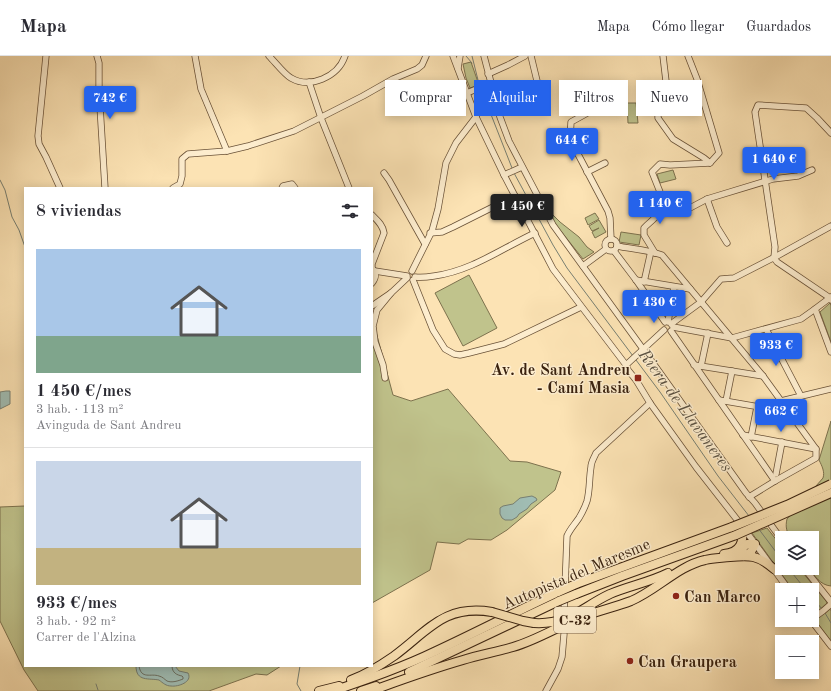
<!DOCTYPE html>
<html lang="es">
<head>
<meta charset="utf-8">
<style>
	:root { --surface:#fff; --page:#f7f7f7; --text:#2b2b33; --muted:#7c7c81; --line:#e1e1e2; --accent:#2563eb }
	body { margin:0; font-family:"Old Standard TT",serif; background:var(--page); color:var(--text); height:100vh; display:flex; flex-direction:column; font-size:15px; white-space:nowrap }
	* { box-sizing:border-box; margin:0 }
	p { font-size:13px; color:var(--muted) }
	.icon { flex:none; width:22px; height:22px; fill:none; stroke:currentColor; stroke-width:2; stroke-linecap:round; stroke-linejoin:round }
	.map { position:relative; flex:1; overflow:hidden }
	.drawer { position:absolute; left:24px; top:131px; width:349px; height:480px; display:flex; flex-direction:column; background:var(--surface); border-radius:0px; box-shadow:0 2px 10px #0003 }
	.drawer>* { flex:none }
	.hud { position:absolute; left:385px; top:24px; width:380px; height:36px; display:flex; gap:8px }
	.fabs { position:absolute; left:775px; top:475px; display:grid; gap:8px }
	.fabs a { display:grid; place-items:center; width:44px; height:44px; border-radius:0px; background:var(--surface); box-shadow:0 2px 10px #0003; font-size:20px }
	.price { position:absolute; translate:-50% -34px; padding:0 9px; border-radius:4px; background:var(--accent); color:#fff; font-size:13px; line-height:26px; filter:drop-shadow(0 1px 2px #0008) }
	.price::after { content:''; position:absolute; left:50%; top:24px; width:12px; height:9px; margin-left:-6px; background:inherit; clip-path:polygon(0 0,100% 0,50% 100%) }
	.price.on { background:#222; color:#fff }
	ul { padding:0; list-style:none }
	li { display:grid; align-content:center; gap:8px; height:212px; padding:0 12px }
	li+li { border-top:1px solid var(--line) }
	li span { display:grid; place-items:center; height:124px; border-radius:0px; color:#555 }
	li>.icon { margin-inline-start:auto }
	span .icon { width:72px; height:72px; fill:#fffc; stroke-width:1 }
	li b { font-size:17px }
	h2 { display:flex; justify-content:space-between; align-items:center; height:48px; padding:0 12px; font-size:17px }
	.tag { padding:0 14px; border-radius:0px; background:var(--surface); box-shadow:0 2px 10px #0003; font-size:14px; line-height:36px }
	.tag.on { background:var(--accent); color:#fff }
	header { display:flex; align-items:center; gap:24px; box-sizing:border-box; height:56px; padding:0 20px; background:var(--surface); border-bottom:1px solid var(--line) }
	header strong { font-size:19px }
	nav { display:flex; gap:22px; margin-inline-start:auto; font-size:14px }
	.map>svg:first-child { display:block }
	.green { fill:#c0c38c; stroke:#7d724e }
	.water { fill:#a0bdb4; stroke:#777f72 }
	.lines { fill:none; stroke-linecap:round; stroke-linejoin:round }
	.shore { stroke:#6d7062; stroke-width:1 }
	.stream { stroke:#777f72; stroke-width:1 }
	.minor-casing { stroke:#6a5238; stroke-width:7 }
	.highway-casing { stroke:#3a220f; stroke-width:10 }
	.minor { stroke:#fdedce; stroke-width:5.5 }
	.highway { stroke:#fce3b4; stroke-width:8 }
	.highway-bridge-casing { stroke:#3a220f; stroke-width:10; stroke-linecap:butt }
	.highway-bridge { stroke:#fce3b4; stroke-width:8 }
	.poi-dot { fill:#8f2418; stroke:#fdedce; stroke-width:1.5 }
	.labels { text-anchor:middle; stroke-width:3; stroke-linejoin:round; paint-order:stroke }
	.shield { fill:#fdedce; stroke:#745f48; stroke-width:1 }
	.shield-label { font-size:15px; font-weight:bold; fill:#3a220f }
	.poi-label { font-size:16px; font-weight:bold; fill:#3a220f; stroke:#fdedce; text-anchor:start }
	.street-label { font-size:16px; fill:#3a220f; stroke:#fdedce }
	.water-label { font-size:17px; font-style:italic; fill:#595041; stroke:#fdedce }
</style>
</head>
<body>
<header>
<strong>Mapa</strong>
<nav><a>Mapa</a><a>Cómo llegar</a><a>Guardados</a></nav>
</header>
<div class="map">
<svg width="831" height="635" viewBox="0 0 831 635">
	<rect width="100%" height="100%" fill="#fce3b4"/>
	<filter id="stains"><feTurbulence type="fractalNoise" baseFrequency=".005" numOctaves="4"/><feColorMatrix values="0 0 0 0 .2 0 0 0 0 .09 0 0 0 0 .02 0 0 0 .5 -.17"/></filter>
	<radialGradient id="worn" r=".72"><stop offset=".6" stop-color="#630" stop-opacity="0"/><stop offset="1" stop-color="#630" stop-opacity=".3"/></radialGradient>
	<g class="green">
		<path d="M471,6L479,29L470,32L466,22L463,8Z"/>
		<path d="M627,47H636L638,67H628Z"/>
		<path d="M673,114L676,123L660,127L657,118Z"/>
		<path d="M548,155H549L560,166L579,181L587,191L594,196L583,203L556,169Z"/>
		<path d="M595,157L599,163L588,169L585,162Z"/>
		<path d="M599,164L606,176L595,182L592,176L599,172L592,175L589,170Z"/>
		<path d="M621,176L641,179L639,189L619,186Z"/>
		<path d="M469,219L497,272L463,290L435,237Z"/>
		<path d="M830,247L831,250V286L820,256Z"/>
		<path d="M372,261L393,339L411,345L448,333L510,405L527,406L561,416L555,434L507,474L491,484L468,483L459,488L437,486L430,514L372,547Z"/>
		<path d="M831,365V530C820,529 815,520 808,512H812V482H790C787,476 785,471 787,463L823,422C825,416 822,410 819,404Z"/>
		<path d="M25,450V610H281L267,619L256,618L209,635H38L24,614L0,565V451Z"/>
		<path d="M767,472L782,491V512H799L826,545L831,555V585L812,560V534H793L752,477Z"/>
	</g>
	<g class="water">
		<path d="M6,335H10V348L0,353V336Z"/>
		<path d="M532,440L536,442L537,444L531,448L527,453L519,458L517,461L512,464H505L502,462L500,458V452L503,450L513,448L520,442Z"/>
		<path d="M136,610H175L179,615L188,617C193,626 178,631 171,630C166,630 163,627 159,624C149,622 136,626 136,610Z"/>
	</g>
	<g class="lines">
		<path class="shore" d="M139,610C141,624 151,617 159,620C163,621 164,623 167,625C172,627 178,625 183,623V621L182,620C177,619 172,617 172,610"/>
		<g class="stream">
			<path d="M466,0L472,7"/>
			<path d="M472,0L479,28"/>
			<path d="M481,33L512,112"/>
			<path d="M514,117L553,189L567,212L633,300"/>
			<path d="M0,124L5,134L12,161L19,174L25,191"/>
			<path d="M636,304L660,336L718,420L749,460"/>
			<path d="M758,472L782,504"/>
			<path d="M788,512L806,534"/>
			<path d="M812,541L822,553"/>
			<path d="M825,557L831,567"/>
			<path d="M300,610L297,628L301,635"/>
			<path d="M96,628L98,634"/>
		</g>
		<defs>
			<g id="minor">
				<path d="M46,0L38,80L39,88L46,101L60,132"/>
				<path d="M97,0L99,7V34L105,132"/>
				<path d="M195,0L201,33L227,95"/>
				<path d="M269,0C275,6 285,19 291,22C310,33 338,21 345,0"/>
				<path d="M453,0L476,61L504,119L553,213L626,309L628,314L636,324L650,347L696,411L742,470L789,534"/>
				<path d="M484,0L500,61L509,85L553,169L643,293L746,437L755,447L782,484"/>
				<path d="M531,0L538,29"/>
				<path d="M663,0L666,25L663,41L658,51V62L673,83L704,102L710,107"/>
				<path d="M688,0L697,23L719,97L710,107L670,109L660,108L652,116L666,151L679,156L688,153L707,143L773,123L798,120L812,114"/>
				<path d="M458,12L460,0"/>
				<path d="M488,18L508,9L525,0"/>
				<path d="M309,26L321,62L349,132"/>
				<path d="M467,37L491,27"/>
				<path d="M600,50L571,66L570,83L608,155L610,162L611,183"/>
				<path d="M831,77L817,62L806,52L758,49L755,56L775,191L774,202L777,206L830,242L831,244"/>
				<path d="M587,116L605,107"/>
				<path d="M384,117L389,124L425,188"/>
				<path d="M504,119L522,111"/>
				<path d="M173,132L180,128L182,120V103L188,98L227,95L248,90L294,75L363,40L393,23L417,13L422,9L426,0"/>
				<path d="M282,132L283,130L292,128L295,132"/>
				<path d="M707,143L717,171L727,187"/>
				<path d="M372,159C377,164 383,169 384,177L372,208V212C377,218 376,222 372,227"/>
				<path d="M430,177L442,176L453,171L515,140"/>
				<circle cx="611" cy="189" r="6"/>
				<path d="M617,190C632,193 648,194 662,199L763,320L816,393V402L775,425L749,441"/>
				<path d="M614,195L636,224L665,266"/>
				<path d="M655,197L644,179V172C652,163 663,160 657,146"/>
				<path d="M583,210L606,193"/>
				<path d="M375,215L407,220"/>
				<path d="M412,215L432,175L438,153L446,107L456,87L476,61"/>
				<path d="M415,221C422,222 428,221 434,220C471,215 501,193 535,177"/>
				<path d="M413,224L433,274L445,293L454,298L460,299L469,297L504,288L581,251"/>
				<path d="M636,224L690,233"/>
				<path d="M644,226L651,195"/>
				<path d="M372,250L391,237L407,222"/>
				<path d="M815,253L831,296"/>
				<path d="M668,266L674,231"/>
				<path d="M671,268L701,246L721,223L734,222L777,200L831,170"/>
				<path d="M673,271L732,282L801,263L815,253L831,241"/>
				<path d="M766,273L801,340"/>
				<path d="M671,275L775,425"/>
				<path d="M626,309L664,274"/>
				<path d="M694,309L763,320"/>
				<path d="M701,310L708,277"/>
				<path d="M385,322L383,309L375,286L373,270L377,254L391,237"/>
				<path d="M719,344L789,356"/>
				<path d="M726,345L732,315"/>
				<path d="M781,345L831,333"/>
				<path d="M743,379L816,393"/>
				<path d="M751,381L757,351"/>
				<path d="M776,418L782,386"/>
				<path d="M804,512L831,546"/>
				<path d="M564,557L567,480C570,473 575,468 579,462C582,457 585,451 587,445C590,434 589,423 591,411C591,406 594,402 596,397L650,347"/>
				<path d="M812,563L823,555L831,548"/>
				<path d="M811,564L831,590"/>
				<path d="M546,635L558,613L562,601L564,578"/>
			</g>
			<g id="highway">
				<path d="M739,495L747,488H755L751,496L744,500"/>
				<path d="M724,498C741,496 744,486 742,471"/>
				<path d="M576,528L732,471"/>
				<path d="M576,538L622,520L736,479"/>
				<path d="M534,567C569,569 582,551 610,538C629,530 650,526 668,517"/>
				<path d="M409,616L559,545"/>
				<path d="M351,624C367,618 381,609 394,600C428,575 444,548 492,556"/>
				<path d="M319,635L339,630"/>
				<path d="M333,635C368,623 403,611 436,595C477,576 517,555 558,536"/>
				<path d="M361,635L376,630"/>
				<path d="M371,635C401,624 432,613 463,604C479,599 496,596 513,591C537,584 559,570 582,561C598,555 615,551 631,545C657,534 678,510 705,504C713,502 721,502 730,501C750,499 758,499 774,513"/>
			</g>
		</defs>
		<use href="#minor" class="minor-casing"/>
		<use href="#highway" class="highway-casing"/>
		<use href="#minor" class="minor"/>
		<use href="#highway" class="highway"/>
		<defs>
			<g id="highway-bridge">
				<path d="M732,471L787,449L831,428"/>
				<path d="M736,479L831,437"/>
				<path d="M558,536L576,528"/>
				<path d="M559,545L576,538"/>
				<path d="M492,556L523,565L534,567"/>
			</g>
		</defs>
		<use href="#highway-bridge" class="highway-bridge-casing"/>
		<use href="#highway-bridge" class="highway-bridge"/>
	</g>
	<g class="poi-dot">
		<rect x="634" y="318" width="8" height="8" rx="2"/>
		<circle cx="676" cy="540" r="4"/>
		<circle cx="630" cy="605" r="4"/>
	</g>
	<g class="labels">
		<rect class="shield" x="554" y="551" width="42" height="26" rx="3"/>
		<g class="shield-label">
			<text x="575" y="569">C-32</text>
		</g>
		<g class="poi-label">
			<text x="630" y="319" text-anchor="end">Av. de Sant Andreu<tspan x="630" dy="18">- Camí Masia</tspan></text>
			<text x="684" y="546">Can Marco</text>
			<text x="638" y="611">Can Graupera</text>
		</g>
		<g class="street-label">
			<text transform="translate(576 517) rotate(-23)" y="6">Autopista del Maresme</text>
		</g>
		<g class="water-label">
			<text transform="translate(686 354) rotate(54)" y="6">Riera de Llavaneres</text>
		</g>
	</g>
	<rect width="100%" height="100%" filter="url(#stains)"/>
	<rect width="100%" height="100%" fill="url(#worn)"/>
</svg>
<div class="fabs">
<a><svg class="icon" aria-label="layers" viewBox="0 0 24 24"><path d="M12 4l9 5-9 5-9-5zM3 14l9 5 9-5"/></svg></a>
<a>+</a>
<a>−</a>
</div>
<b class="price" style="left:110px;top:64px">742 €</b>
<b class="price" style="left:572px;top:106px">644 €</b>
<b class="price" style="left:774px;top:125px">1 640 €</b>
<b class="price" style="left:660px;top:169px">1 140 €</b>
<b class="price on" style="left:522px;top:172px">1 450 €</b>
<b class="price" style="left:654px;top:268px">1 430 €</b>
<b class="price" style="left:776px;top:311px">933 €</b>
<b class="price" style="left:781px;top:377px">662 €</b>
<div class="hud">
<a class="tag">Comprar</a>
<a class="tag on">Alquilar</a>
<a class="tag">Filtros</a>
<a class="tag">Nuevo</a>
</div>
<section class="drawer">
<h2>8 viviendas<svg class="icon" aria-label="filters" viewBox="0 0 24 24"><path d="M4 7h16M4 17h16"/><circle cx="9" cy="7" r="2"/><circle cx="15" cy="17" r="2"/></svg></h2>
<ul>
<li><span style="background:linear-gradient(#a9c7e8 70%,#7fa58c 0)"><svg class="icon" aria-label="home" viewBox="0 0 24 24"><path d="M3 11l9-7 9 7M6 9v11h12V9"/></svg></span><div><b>1 450 €/mes</b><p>3 hab. · 113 m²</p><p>Avinguda de Sant Andreu</p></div></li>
<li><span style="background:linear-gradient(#c9d6e8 70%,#c2b280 0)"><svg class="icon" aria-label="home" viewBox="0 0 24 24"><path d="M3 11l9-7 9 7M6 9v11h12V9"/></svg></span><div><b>933 €/mes</b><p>3 hab. · 92 m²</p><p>Carrer de l'Alzina</p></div></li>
</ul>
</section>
</div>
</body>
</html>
